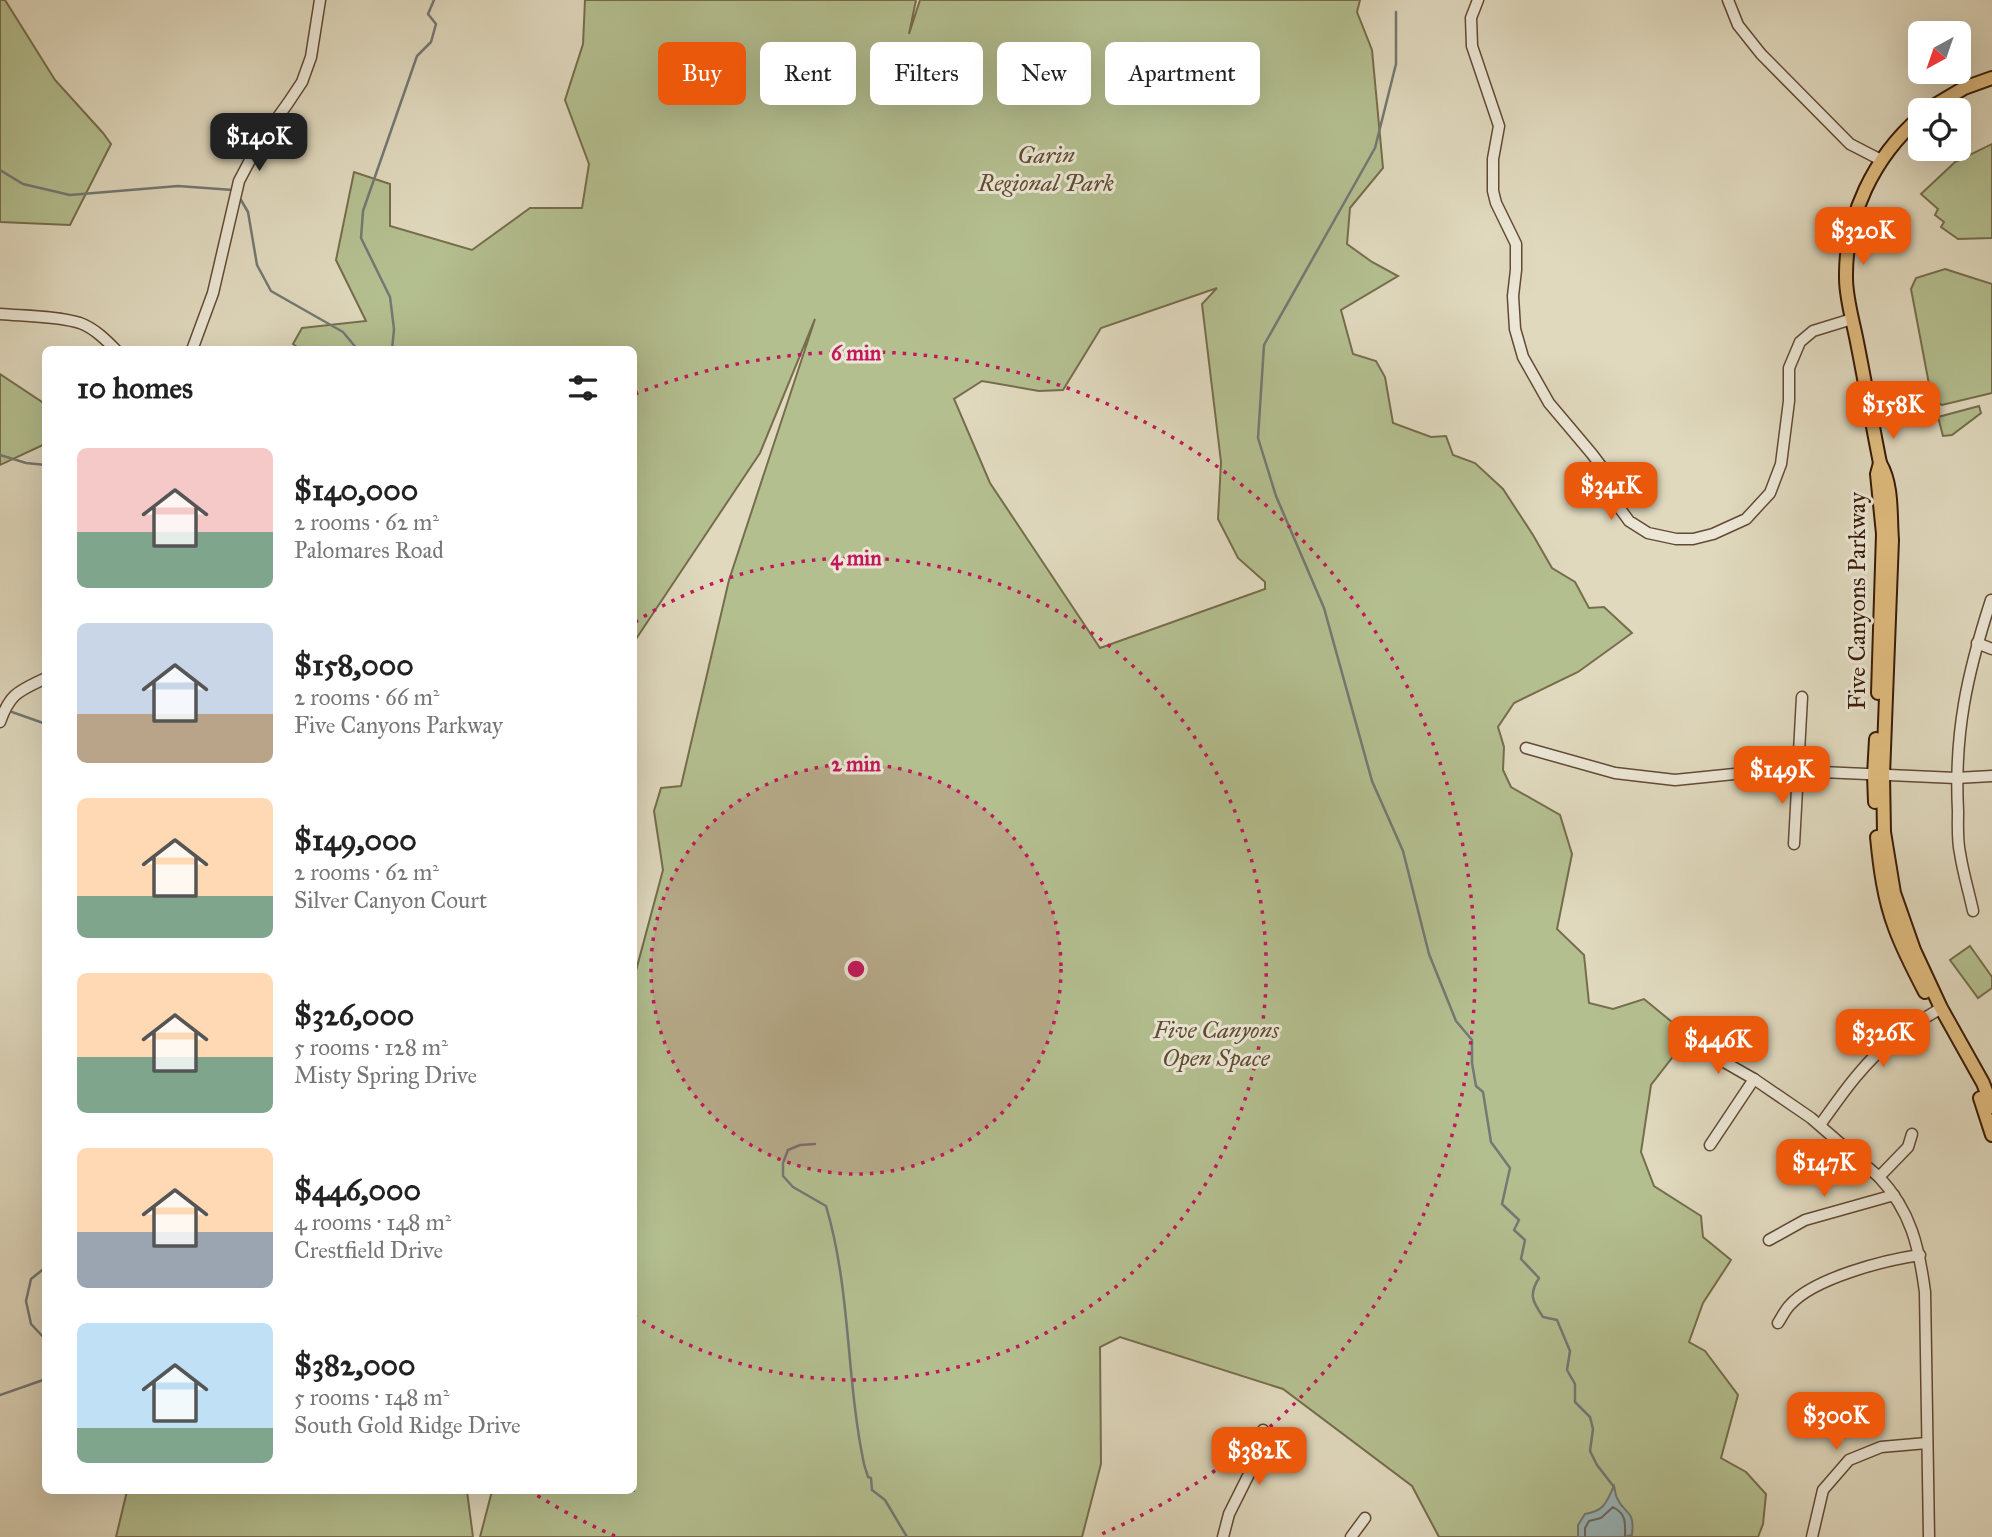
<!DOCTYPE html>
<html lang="en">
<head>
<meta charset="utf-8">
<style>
	:root { --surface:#fff; --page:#f2f2f2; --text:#222; --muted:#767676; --accent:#ea580c }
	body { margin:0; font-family:"IM FELL Great Primer",serif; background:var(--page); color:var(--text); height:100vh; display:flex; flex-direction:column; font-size:26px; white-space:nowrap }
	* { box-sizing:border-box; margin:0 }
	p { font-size:23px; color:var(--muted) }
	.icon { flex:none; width:38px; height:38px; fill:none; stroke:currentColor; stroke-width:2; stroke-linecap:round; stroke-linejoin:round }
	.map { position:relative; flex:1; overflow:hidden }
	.details { position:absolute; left:42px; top:346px; width:595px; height:1148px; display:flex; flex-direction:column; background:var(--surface); border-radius:10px; box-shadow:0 7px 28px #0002 }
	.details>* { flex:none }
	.hud { position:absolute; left:658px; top:42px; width:665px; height:63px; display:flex; gap:14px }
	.needle { width:46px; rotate:220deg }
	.buttons { position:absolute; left:1908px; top:21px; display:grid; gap:14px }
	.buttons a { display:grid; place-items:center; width:63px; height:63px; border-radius:10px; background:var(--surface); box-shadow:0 7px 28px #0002; font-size:35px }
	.price { position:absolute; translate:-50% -60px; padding:0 16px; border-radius:14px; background:var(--accent); color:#fff; font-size:23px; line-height:46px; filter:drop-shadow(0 2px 4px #0008) }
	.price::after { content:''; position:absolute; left:50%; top:42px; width:21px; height:16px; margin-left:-10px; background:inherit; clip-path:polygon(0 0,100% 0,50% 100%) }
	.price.selected { background:#222; color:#fff }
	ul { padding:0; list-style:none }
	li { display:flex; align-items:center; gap:21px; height:175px; padding:0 35px }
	li span { display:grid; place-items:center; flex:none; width:196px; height:140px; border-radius:10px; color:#555 }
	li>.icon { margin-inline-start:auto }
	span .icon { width:84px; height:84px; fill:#fffc; stroke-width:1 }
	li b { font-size:30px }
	h2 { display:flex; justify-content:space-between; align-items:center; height:84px; padding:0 35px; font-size:30px }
	.pill { padding:0 24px; border-radius:10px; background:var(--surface); box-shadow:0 7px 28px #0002; font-size:24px; line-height:63px }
	.pill.selected { background:var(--accent); color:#fff }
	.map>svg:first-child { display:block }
	.green { fill:#b4bf90; stroke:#766d4c; stroke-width:2; fill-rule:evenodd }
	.water { fill:#99b7bc; stroke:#737974; stroke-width:2 }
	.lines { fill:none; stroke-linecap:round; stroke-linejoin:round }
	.shore { stroke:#696962; stroke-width:2 }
	.stream { stroke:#737974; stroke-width:2.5 }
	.minor-casing { stroke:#634a35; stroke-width:13 }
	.major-casing { stroke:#391b07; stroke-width:16 }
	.minor { stroke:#ebe6d5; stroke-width:10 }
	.major { stroke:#e0bc7f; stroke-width:12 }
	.ring { fill:none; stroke:#c2185b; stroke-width:3.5; stroke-dasharray:3.5 7 }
	.labels { text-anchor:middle; stroke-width:6; stroke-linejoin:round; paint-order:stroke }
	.park-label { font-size:24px; font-style:italic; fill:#5e4c30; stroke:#ebe6d5 }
	.street-label { font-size:24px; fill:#391b07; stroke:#ebe6d5 }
	.centre { fill:#c2185b; stroke:#ebe6d5; stroke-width:3.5 }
	.ring-label { font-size:21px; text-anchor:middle; font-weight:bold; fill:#c2185b; stroke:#ebe6d5; stroke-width:6; stroke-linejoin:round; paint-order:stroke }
</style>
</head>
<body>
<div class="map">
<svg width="1992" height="1537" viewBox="0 0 1992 1537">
	<rect width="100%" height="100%" fill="#e0d9be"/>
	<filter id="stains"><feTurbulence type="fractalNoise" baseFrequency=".00286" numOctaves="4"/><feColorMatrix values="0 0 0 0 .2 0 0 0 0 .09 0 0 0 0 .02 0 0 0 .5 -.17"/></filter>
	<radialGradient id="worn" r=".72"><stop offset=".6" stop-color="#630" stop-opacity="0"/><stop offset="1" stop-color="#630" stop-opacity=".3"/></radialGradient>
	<g class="green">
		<path d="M0,0H5L55,80L103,133L111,144L70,225L0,222Z"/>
		<path d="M585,0H916L909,34L920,0H1360L1357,12L1372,50L1383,168L1350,208L1347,244L1372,262L1398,276L1341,310L1353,354L1376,361L1385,377L1393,423L1431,437L1446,436L1453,455L1475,463L1503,489L1533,535L1552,568L1575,582L1589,608L1604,607L1632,633L1578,672L1514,703L1498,727L1504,747L1503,770L1511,787L1560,815L1572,854L1557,929L1584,955L1589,1003L1613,1009L1644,999L1689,1036L1651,1085L1641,1152L1654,1186L1701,1216L1703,1237L1731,1260L1703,1303L1689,1342L1705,1351L1738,1395L1721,1458L1746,1472L1766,1494L1763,1524L1758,1537H1439L1412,1486L1283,1389L1120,1337L1100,1347L1101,1464L1082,1537H480L492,1491H634V978L663,870L654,811L661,788L681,786L729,580L815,319L760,453L634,642V350H301L293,344L302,328L366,321L336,260L354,172L390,184V226L472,250L530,208H582L589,164L565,100L583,44ZM1217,288L1202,304L1221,462L1218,519L1238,558L1265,582V589L1100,648L990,483L954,399L982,381L1039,391L1063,390L1101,328Z"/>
		<path d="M1992,144V238L1958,239L1941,227L1944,222L1935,215L1938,209L1921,194L1955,162Z"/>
		<path d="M1945,269L1992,284V393L1942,405L1932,400L1911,289L1916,278Z"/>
		<path d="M0,374L42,402L45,407V444L0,465Z"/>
		<path d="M1979,406L1981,413L1952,435L1943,436L1938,417Z"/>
		<path d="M1970,946L1992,977V988L1978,998L1950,960Z"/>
		<path d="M127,1491H467L473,1537H116Z"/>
	</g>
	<path class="water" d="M1614,1486C1615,1490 1615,1494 1617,1498C1625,1516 1635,1508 1632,1535L1623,1537H1578V1525L1585,1514C1605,1511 1606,1502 1614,1486Z"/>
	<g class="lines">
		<path class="shore" d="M1585,1537V1528L1589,1521L1601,1518L1613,1507C1627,1515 1625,1522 1625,1537"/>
		<g class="stream">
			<path d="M1396,12V64L1375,148L1264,345L1258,438L1276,496L1324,608L1372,781L1403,851L1429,954L1456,1021L1472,1040V1063L1476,1086L1483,1092L1491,1142L1510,1168L1502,1204L1519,1220L1514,1230L1525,1240L1521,1259L1539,1278C1528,1295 1533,1302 1543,1317L1557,1320L1570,1351L1567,1370L1575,1384V1402L1590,1417L1593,1429L1590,1451L1597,1465L1614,1487"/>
			<path d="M0,170L23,184L70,195L178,186L233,190"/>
			<path d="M241,200L248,212L257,265L271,291L343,332L358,350"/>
			<path d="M392,350L394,329L390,297L361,238L363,211L417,56L431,42L436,24L428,14L434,0"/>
			<path d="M0,455L26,463L46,465"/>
			<path d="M12,712L46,724"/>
			<path d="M815,1144L800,1145L788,1150L783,1163V1176L793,1187L826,1206C851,1290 846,1379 864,1464L868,1477L871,1478L872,1490L885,1500L907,1537"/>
			<path d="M46,1267L31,1279L26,1301L31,1324L46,1340"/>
			<path d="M0,1395L46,1379"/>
		</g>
		<defs>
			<g id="minor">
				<path d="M1478,0L1471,18L1472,46L1499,126L1493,159V191L1496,203L1516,244V270L1513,296L1515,329L1523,357L1549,403L1592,454L1604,470L1613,499L1629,521L1648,533L1676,539H1693L1713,534L1746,519L1770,493L1781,464L1789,401V368L1800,342L1813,331L1852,319"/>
				<path d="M1728,0L1738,25L1761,54L1850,144L1881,160"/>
				<path d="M0,314C23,316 58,316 80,323C94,328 106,340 116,350"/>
				<path d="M192,350L213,293L239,181L258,145L288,103L302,82L311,57L320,0"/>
				<path d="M1977,643L1992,649"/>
				<path d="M0,722C10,693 19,691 46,678"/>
				<path d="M1526,748L1615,773L1675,780L1754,772L1799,771L1956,778L1992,776"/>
				<path d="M1794,844L1802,697"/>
				<path d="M1973,911C1969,892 1963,873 1960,853C1957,840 1958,825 1958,811C1954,733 1967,674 1991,600"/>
				<path d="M1698,1047L1754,1079L1811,1118L1879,1177C1911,1211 1919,1247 1925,1292L1929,1537"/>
				<path d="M1820,1125C1842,1094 1864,1062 1895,1038C1909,1026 1926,1018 1941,1008"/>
				<path d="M1710,1145L1754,1079"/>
				<path d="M1879,1177L1908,1147L1912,1134"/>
				<path d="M1769,1240L1805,1220L1894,1195"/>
				<path d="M1778,1323C1782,1317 1785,1310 1790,1305C1814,1278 1885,1260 1920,1255"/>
				<path d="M1223,1537L1229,1514L1260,1452L1263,1430"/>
				<path d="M1351,1537L1365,1518"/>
				<path d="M1812,1537L1823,1490L1849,1460L1881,1447L1927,1443"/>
			</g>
			<g id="major">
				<path d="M1927,110L1964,88L1992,78"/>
				<path d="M1920,117C1874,157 1845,216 1846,278C1846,299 1853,321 1857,342C1865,382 1872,423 1880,463C1893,485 1890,515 1892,540L1883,775L1884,832L1894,893L1914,950L1941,1008L1983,1083L1992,1107"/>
				<path d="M1878,693L1883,534L1877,474L1880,463"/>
				<path d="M1875,802L1874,775L1876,739"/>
				<path d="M1877,837C1880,868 1884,899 1895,928C1903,950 1914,971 1925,992"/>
				<path d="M1980,1098L1992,1135"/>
			</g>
		</defs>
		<use href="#minor" class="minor-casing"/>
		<use href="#major" class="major-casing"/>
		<use href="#minor" class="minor"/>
		<use href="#major" class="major"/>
	</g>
	<circle cx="856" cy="969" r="205" fill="#c2185b" fill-opacity=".12"/>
	<g class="ring">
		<circle cx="856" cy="969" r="205"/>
		<path d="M635 622A411 411 0 1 1 635 1316"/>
		<path d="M615 1536A616 616 0 0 1 530 1491M635 394A616 616 0 0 1 1097 1536"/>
	</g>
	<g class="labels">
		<g class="park-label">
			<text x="1046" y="163">Garin<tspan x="1046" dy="28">Regional Park</tspan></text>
			<text x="1216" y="1038">Five Canyons<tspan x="1216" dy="28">Open Space</tspan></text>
		</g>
		<g class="street-label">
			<text transform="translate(1857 601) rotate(-90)" y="8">Five Canyons Parkway</text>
		</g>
	</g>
	<circle cx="856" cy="969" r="10" class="centre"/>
	<g class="ring-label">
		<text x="856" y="360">6 min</text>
		<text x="856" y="565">4 min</text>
		<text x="856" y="771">2 min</text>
	</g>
	<rect width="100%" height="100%" filter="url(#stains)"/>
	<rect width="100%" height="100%" fill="url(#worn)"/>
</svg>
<div class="buttons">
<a><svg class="needle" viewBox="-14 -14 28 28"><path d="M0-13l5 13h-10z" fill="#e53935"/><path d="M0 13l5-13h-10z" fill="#767676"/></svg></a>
<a><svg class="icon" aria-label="locate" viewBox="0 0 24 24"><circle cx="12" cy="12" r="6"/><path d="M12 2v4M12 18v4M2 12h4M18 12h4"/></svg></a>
</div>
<b class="price selected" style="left:259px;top:173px">$140K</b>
<b class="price" style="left:1863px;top:267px">$320K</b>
<b class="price" style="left:1893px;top:441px">$158K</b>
<b class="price" style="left:1611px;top:522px">$341K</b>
<b class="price" style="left:1782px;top:806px">$149K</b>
<b class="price" style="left:1883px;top:1069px">$326K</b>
<b class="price" style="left:1718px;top:1076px">$446K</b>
<b class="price" style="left:1824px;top:1199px">$147K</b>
<b class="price" style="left:1836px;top:1452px">$300K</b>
<b class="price" style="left:1259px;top:1487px">$382K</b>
<div class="hud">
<a class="pill selected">Buy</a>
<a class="pill">Rent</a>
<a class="pill">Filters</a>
<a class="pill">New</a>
<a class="pill">Apartment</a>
</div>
<section class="details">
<h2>10 homes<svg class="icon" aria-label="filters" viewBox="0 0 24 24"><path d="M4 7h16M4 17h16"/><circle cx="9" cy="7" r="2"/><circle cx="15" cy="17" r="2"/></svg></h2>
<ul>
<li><span style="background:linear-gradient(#f6c9c9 60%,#7fa58c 0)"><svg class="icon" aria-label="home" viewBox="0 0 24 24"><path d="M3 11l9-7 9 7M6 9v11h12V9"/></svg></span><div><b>$140,000</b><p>2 rooms · 62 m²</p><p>Palomares Road</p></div></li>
<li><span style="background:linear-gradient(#c9d6e8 65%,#b9a48a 0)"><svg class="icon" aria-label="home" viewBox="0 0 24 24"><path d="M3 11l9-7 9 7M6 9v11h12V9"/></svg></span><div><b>$158,000</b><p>2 rooms · 66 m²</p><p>Five Canyons Parkway</p></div></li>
<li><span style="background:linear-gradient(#ffd9b3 70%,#7fa58c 0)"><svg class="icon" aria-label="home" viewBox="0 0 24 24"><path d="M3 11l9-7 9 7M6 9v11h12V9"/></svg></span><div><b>$149,000</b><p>2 rooms · 62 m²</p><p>Silver Canyon Court</p></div></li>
<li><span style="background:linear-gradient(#ffd9b3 60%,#7fa58c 0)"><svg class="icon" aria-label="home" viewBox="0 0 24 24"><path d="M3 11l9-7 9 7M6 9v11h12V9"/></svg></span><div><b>$326,000</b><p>5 rooms · 128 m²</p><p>Misty Spring Drive</p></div></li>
<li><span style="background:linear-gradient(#ffd9b3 60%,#9aa5b1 0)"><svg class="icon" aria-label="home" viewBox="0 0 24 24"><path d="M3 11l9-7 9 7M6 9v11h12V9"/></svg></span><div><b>$446,000</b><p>4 rooms · 148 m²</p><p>Crestfield Drive</p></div></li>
<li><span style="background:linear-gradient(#bfe0f5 75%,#7fa58c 0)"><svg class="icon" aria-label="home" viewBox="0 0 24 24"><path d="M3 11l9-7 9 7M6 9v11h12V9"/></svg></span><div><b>$382,000</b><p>5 rooms · 148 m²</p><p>South Gold Ridge Drive</p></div></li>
</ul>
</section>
</div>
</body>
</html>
